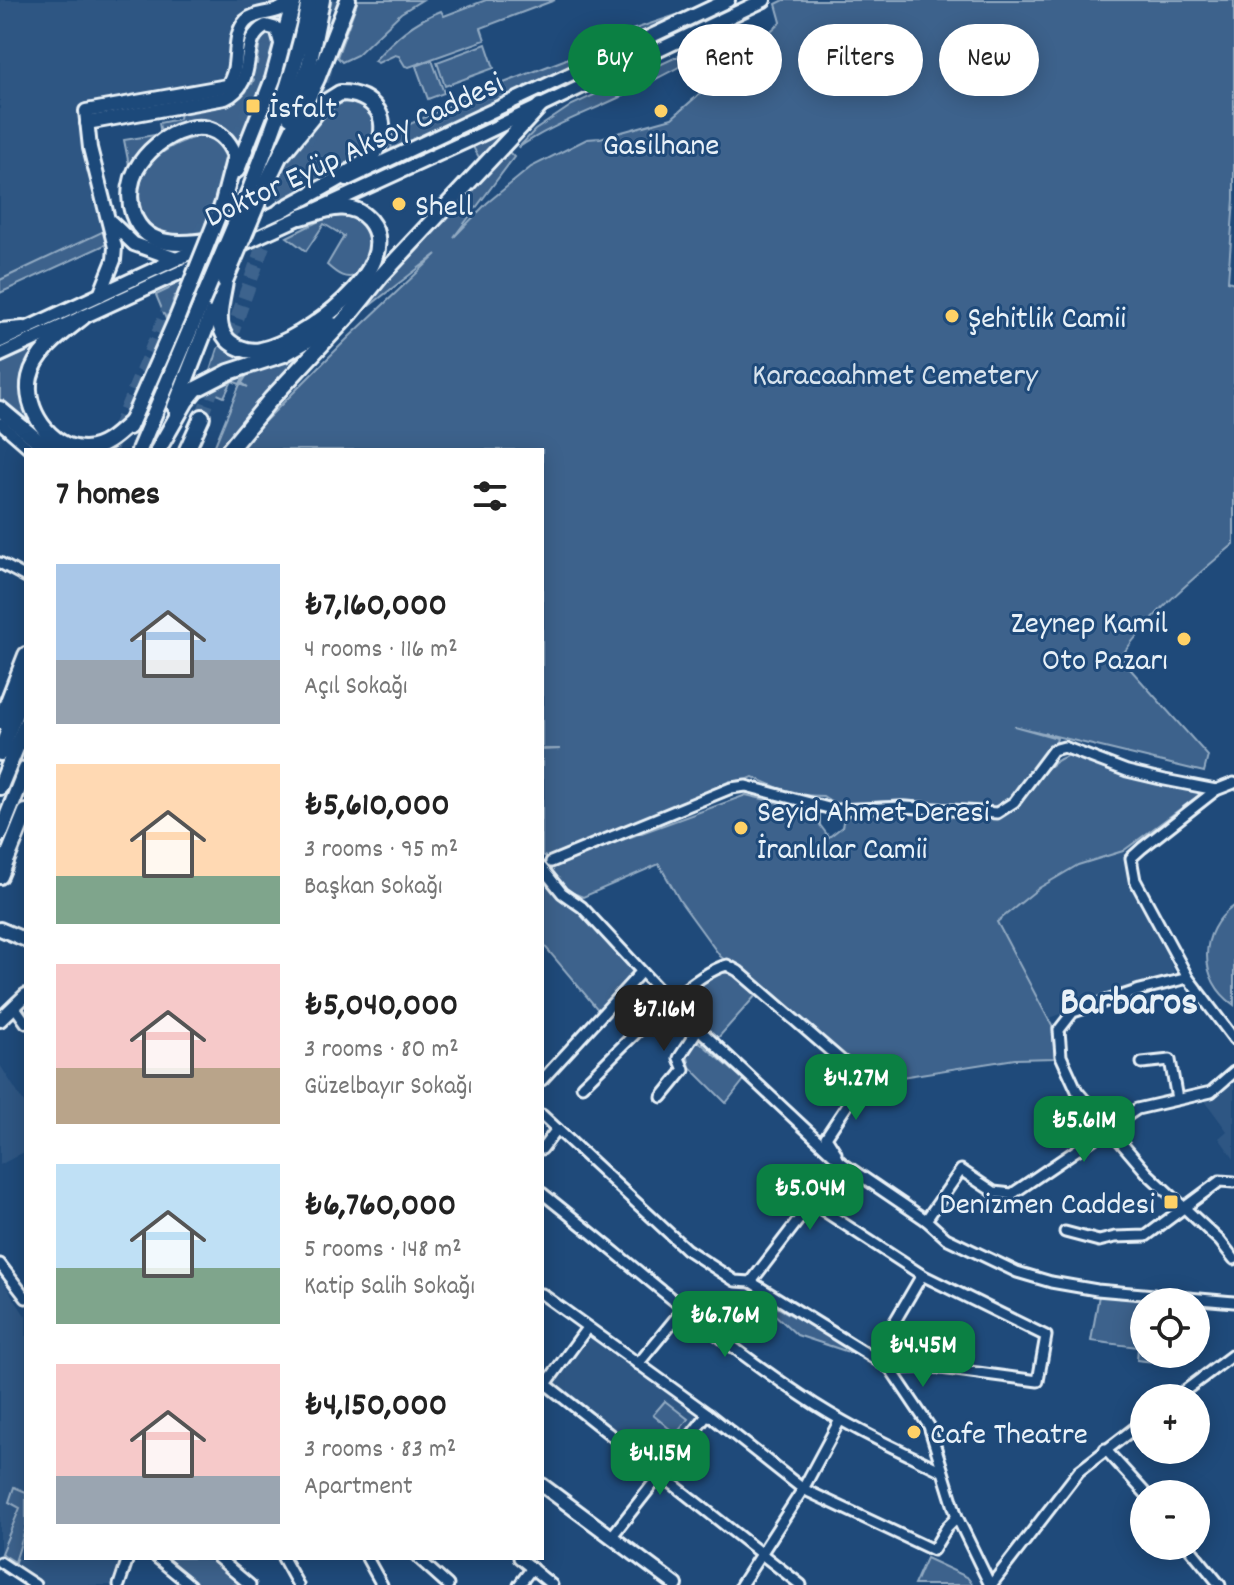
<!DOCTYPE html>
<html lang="en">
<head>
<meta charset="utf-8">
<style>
	:root { --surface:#fff; --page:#f6f6f6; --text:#222; --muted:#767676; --accent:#0b8043 }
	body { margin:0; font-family:Dekko,sans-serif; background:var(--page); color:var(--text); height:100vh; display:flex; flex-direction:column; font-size:30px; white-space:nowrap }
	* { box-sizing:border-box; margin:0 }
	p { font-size:26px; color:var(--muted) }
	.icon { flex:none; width:44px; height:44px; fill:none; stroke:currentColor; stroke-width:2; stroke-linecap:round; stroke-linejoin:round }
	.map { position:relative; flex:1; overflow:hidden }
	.drawer { position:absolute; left:24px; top:448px; width:520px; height:1112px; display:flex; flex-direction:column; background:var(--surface); border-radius:0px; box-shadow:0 4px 20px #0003 }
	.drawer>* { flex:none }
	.hud { position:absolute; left:568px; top:24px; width:546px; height:72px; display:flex; gap:16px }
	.tools { position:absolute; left:1130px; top:1288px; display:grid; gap:16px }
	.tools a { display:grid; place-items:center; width:80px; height:80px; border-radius:50%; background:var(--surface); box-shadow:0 4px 20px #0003; font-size:40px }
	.price { position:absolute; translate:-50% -68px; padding:0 18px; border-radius:16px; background:var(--accent); color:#fff; font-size:26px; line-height:52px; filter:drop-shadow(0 2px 4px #0008) }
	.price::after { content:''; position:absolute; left:50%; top:48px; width:24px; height:18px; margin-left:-12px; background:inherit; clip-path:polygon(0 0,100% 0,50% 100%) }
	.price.active { background:#222; color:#fff }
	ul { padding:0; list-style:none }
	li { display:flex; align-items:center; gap:24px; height:200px; padding:0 32px }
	li span { display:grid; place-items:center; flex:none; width:224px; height:160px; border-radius:0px; color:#555 }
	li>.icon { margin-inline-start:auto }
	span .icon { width:96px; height:96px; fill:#fffc; stroke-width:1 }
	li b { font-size:34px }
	h2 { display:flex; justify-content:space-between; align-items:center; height:96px; padding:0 32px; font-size:34px }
	.tag { padding:0 28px; border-radius:36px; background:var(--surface); box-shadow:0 4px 20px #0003; font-size:28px; line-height:72px }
	.tag.active { background:var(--accent); color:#fff }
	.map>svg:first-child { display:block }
	.built { fill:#2e5683 }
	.green { fill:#3c628c; stroke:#92aac2; stroke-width:2 }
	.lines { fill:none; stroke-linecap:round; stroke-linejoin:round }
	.highway-tunnel { stroke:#3d638d; stroke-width:14; stroke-dasharray:14 7; stroke-linecap:butt }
	.minor-casing { stroke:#e8f1f8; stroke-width:15 }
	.major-casing { stroke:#e8f1f8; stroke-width:18 }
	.highway-casing { stroke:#e8f1f8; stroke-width:20 }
	.minor { stroke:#1f4a7a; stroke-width:9 }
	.major { stroke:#1f4a7a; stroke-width:12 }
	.highway { stroke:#1f4a7a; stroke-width:14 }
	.highway-bridge-casing { stroke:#e8f1f8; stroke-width:20; stroke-linecap:butt }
	.highway-bridge { stroke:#1f4a7a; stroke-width:14 }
	.poi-dot { fill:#ffd166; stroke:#1f4a7a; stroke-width:3 }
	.labels { text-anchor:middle; stroke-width:6; stroke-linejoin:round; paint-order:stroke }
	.poi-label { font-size:32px; fill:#e8f1f8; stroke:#1f4a7a; text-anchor:start }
	.street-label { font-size:32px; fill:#e8f1f8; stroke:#1f4a7a }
	.park-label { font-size:32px; fill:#d7e3ed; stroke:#1f4a7a }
	.district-label { font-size:40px; font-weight:bold; fill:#e8f1f8; stroke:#1f4a7a }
</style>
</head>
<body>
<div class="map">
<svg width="1234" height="1585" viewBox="0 0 1234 1585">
	<rect width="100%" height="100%" fill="#1f4a7a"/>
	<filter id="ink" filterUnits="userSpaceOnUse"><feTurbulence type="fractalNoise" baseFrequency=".0125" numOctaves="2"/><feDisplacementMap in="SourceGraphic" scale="16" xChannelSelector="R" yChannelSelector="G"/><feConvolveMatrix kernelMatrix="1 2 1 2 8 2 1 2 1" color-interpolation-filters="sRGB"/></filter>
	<g filter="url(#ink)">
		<g class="built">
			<path d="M0,0H285L283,3L251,11L228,78L79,113L104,231L0,280Z"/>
			<path d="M1123,851L1175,974L1047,1019L997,922L1039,888L1079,865Z"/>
			<path d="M0,1065L26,1106V1151L0,1165Z"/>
			<path d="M1234,1080V1159L1219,1138L1227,1131L1205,1101Z"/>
			<path d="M0,1277L26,1317V1558H123L114,1585H33L0,1561Z"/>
			<path d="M589,1332L702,1416L663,1468L551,1383Z"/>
		</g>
		<g class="green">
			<path d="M358,0H422L401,13L357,55L342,62L337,57Z"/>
			<path d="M486,0H555L481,28L485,40L409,67L405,66L399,56L395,55L378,63L374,61C394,39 412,22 441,11L444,16Z"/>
			<path d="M784,0H1234V199L1228,281L1234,283V544C1192,579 1154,611 1122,655L1123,661L1208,756L1204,772L1014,726L1057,738L1055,746L1013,799L994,809L902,800L837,805L823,796L795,795L753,777L550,859L542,855V750L561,749H542V450H239L254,432L348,338L437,254L360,313L359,309L507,150L514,157L454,237L487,203L531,167L587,139L600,138L672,118L781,22L776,4Z"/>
			<path d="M697,8L703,9L405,145L391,149L393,133L397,130L475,94L564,60L611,37Z"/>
			<path d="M742,27L744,29C704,55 661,77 618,98C584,114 548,127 518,148L535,130L572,105Z"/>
			<path d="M264,31L279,37L263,91L252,104L249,132L239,150C229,129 216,125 194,123L130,170L124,140L161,134L159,123L179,119L180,111C206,106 249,107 255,75C259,60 257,45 264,31Z"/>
			<path d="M486,44L494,68L445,86L437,62Z"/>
			<path d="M432,60L444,93L428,99L416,66Z"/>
			<path d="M345,102C356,104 365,105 371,116C375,124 376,132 372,140C363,161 303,189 282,199L274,191C284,164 299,133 321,113C327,108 338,105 345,102Z"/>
			<path d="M523,121L480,159L473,147Z"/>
			<path d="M208,135L228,153L226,177L200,235C190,236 173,240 163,236C131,226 133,183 152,162C166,147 188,137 208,135Z"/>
			<path d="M343,214C361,217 376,232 372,252C371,259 363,268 359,275C345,280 338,275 327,265L344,236L324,224L306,251L287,237L329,216Z"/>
			<path d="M104,231L109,243L0,293V280Z"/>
			<path d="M179,284L166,319L156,295Z"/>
			<path d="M46,343L36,359L34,423L40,434L62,450C45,450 15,412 0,400V364Z"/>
			<path d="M222,345L238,356L255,361L210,374L218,349Z"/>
			<path d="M311,348L224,450H213L240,384L232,381L224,397L210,391L244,376L240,384L248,387L242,383L247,375Z"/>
			<path d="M1074,754L1127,776L1196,790L1199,795L1123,851L1078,865L1039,888L997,922L1052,1026L1055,1058L1015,1059L870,1082L720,956L680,901L659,864L583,897L563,889L548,867L746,795L820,813V825L829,837L842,827L844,817L904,811L1000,818C1007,813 1015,808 1021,801C1037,782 1048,759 1074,754Z"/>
			<path d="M542,879L562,901L578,911L634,973L599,1011L542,943Z"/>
			<path d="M1234,906V1005C1198,980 1198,931 1234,906Z"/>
			<path d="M723,973H733L757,994L717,1039L679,1001L712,977Z"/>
			<path d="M696,1039L744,1080L726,1103L690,1067L687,1053Z"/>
			<path d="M1099,1295L1161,1302H1144V1354H1164L1163,1363L1137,1360L1138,1347L1091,1341Z"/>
			<path d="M764,1300L873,1360L797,1335L771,1311L757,1304Z"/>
			<path d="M665,1401L688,1419L676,1434L653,1415Z"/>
			<path d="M14,1487L26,1492V1527L15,1562L1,1553L20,1508L9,1502Z"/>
			<path d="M160,1558H218L249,1585H193Z"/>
			<path d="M926,1558L967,1577L973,1585H914Z"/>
		</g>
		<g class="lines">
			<g class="highway-tunnel">
				<path d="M333,31L337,0"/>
				<path d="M202,417L265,240L307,139L327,63"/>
				<path d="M110,450C168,301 244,156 281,0"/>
			</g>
			<defs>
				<g id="minor">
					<path d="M0,423L31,450"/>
					<path d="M0,563L26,577"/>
					<path d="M1216,790L1142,848L1131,858L1135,880L1188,978L1234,1039"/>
					<path d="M551,862L731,788L746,786L836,810L905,807L997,813L1014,802L1053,750L1064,747L1127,771L1165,780L1216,790L1234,783"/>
					<path d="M542,868L562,893L582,907L670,1002L842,1163L926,1220L946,1238L1017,1272L1051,1282L1097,1290L1234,1302"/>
					<path d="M1188,978L1140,990L1073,1012L1059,1030L1061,1056L1077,1091L1147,1173L1220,1241L1234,1259"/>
					<path d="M14,1006L26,1023"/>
					<path d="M1142,1063L1170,1060L1177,1099"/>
					<path d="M542,1080L641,972"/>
					<path d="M582,1086C614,1056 687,975 727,965L738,971L864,1080L826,1137L836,1153"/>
					<path d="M662,1097L684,1070L679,1058L698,1029"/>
					<path d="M542,1115L686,1249L735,1281L751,1282L890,1368L929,1426L957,1517L990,1585"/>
					<path d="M542,1149L557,1129"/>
					<path d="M542,1193C628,1261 711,1336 802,1396C846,1426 895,1448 942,1471"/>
					<path d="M812,1203L922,1275L1046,1336L1038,1381L933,1367L890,1368"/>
					<path d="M926,1220L961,1170L994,1192L1012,1194L1137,1109L1211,1092L1234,1072"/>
					<path d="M1065,1232L1099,1241L1115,1237L1146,1236L1220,1181L1234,1182"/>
					<path d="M0,1264L26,1298"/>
					<path d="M751,1282L842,1163"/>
					<path d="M542,1294L708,1414L803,1489L933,1550L947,1527L957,1517"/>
					<path d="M874,1357L922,1275"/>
					<path d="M638,1364L684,1308"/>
					<path d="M542,1381L801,1585"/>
					<path d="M546,1384L587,1328"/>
					<path d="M1175,1398L1234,1354"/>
					<path d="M1105,1449L1146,1494"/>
					<path d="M612,1536L708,1414"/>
					<path d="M1188,1546L1220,1585"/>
					<path d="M157,1558L190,1585"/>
					<path d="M218,1558L250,1585"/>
					<path d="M283,1558L298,1585"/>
					<path d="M367,1558L382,1585"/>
					<path d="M418,1558L448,1585"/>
					<path d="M519,1558L552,1585"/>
					<path d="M0,1562L35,1585"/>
					<path d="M119,1585L128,1558"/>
					<path d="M519,1585L532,1568"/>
					<path d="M741,1585L803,1489L840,1420"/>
					<path d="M991,1585L1079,1471L1144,1421"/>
				</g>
				<g id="major">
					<path d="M87,123L225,98C261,81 236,40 266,26L277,29L282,47"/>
					<path d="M347,179L728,0"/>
					<path d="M111,222L134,244L176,259"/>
					<path d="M246,227L287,208"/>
					<path d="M100,295L114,260L115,247L90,148L86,111L227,86C242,68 230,38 246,21C259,9 281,17 290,0"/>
					<path d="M0,330L23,328"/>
					<path d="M0,341L211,243"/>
					<path d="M0,355L480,135L764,0"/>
					<path d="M0,929L26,940"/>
					<path d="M0,1020L26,995"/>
					<path d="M542,1485L676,1585"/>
				</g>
				<g id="highway">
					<path d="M290,117L309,65L322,0"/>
					<path d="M237,170L273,79L294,0"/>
					<path d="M251,187C274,126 299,65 309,0"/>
					<path d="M264,188L317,79L348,0"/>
					<path d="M280,211C302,198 361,170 375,152C383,140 385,123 378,111C369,98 355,93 340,93L324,103L283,153"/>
					<path d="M222,238C187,245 140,252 131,206C129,194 130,182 136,170C156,133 215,104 235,156L222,206"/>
					<path d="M225,281C223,297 215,319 224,335C231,347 249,353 261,350C300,343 408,267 369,220C350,198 324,210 301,217"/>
					<path d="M83,317C64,332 36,351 30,377C23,408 50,449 84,449C103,449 118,434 131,422"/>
					<path d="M175,407L217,300"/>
					<path d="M0,409L49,450"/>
					<path d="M129,427L177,318"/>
					<path d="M139,450L201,304"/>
					<path d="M158,450L186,401L196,389L229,372L284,354L333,325"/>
					<path d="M187,450L202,417"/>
					<path d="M229,450L271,399L351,313L381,276L540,106"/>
					<path d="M0,722L26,655"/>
					<path d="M0,753L26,685"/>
					<path d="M0,787L26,724"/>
					<path d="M0,834L26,769"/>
					<path d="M0,876L26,812"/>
				</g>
			</defs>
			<use href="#minor" class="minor-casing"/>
			<use href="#major" class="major-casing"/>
			<use href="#highway" class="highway-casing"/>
			<use href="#minor" class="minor"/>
			<use href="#major" class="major"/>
			<use href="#highway" class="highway"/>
			<defs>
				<g id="highway-bridge">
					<path d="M225,281L264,188"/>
					<path d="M201,304L251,187"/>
					<path d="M177,318L222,206"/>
				</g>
			</defs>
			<use href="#highway-bridge" class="highway-bridge-casing"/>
			<use href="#highway-bridge" class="highway-bridge"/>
		</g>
	</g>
	<g class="poi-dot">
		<rect x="245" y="98" width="16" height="16" rx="4"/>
		<circle cx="661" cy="111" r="8"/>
		<circle cx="399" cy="204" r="8"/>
		<circle cx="952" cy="316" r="8"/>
		<circle cx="1184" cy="639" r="8"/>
		<circle cx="741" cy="828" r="8"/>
		<rect x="1163" y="1194" width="16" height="16" rx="4"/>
		<circle cx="914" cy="1432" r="8"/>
	</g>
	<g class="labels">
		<g class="poi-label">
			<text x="269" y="117">İsfalt</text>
			<text x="661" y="154" text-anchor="middle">Gasilhane</text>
			<text x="415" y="215">Shell</text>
			<text x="968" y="327">Şehitlik Camii</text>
			<text x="1168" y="632" text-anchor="end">Zeynep Kamil<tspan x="1168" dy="37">Oto Pazarı</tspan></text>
			<text x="757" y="821">Seyid Ahmet Deresi<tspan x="757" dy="37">İranlılar Camii</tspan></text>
			<text x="1155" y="1213" text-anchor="end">Denizmen Caddesi</text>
			<text x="930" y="1443">Cafe Theatre</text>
		</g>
		<g class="street-label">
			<text transform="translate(353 148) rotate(-25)" y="11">Doktor Eyüp Aksoy Caddesi</text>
		</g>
		<g class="park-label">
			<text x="895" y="384">Karacaahmet Cemetery</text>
		</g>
		<g class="district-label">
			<text x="1129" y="1013">Barbaros</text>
		</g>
	</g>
</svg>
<div class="tools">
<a><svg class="icon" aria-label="locate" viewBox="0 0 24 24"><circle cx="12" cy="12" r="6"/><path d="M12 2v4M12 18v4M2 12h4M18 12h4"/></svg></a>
<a>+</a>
<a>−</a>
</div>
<b class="price active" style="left:664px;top:1053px">₺7.16M</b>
<b class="price" style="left:856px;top:1122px">₺4.27M</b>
<b class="price" style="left:1084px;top:1164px">₺5.61M</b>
<b class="price" style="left:810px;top:1232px">₺5.04M</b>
<b class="price" style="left:725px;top:1359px">₺6.76M</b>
<b class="price" style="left:923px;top:1389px">₺4.45M</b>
<b class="price" style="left:660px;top:1497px">₺4.15M</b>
<div class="hud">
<a class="tag active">Buy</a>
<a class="tag">Rent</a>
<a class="tag">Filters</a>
<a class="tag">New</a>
</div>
<section class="drawer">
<h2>7 homes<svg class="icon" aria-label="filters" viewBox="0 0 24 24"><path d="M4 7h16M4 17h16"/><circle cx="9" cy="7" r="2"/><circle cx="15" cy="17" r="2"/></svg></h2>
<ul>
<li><span style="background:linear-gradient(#a9c7e8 60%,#9aa5b1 0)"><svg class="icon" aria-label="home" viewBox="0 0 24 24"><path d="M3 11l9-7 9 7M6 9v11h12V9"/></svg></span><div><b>₺7,160,000</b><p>4 rooms · 116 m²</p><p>Açıl Sokağı</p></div></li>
<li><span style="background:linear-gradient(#ffd9b3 70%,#7fa58c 0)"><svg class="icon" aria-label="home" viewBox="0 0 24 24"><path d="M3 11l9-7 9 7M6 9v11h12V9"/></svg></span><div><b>₺5,610,000</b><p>3 rooms · 95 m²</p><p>Başkan Sokağı</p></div></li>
<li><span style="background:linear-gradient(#f6c9c9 65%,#b9a48a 0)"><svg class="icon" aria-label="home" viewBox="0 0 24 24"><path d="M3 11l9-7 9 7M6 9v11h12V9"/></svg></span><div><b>₺5,040,000</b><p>3 rooms · 80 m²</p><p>Güzelbayır Sokağı</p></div></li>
<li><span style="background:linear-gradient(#bfe0f5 65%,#7fa58c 0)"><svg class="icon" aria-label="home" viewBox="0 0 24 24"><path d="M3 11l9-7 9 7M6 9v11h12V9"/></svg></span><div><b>₺6,760,000</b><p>5 rooms · 148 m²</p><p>Katip Salih Sokağı</p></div></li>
<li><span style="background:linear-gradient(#f6c9c9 70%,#9aa5b1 0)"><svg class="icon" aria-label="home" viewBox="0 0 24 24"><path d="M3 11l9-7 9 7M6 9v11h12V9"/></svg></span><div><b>₺4,150,000</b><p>3 rooms · 83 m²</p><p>Apartment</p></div></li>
</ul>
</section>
</div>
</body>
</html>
